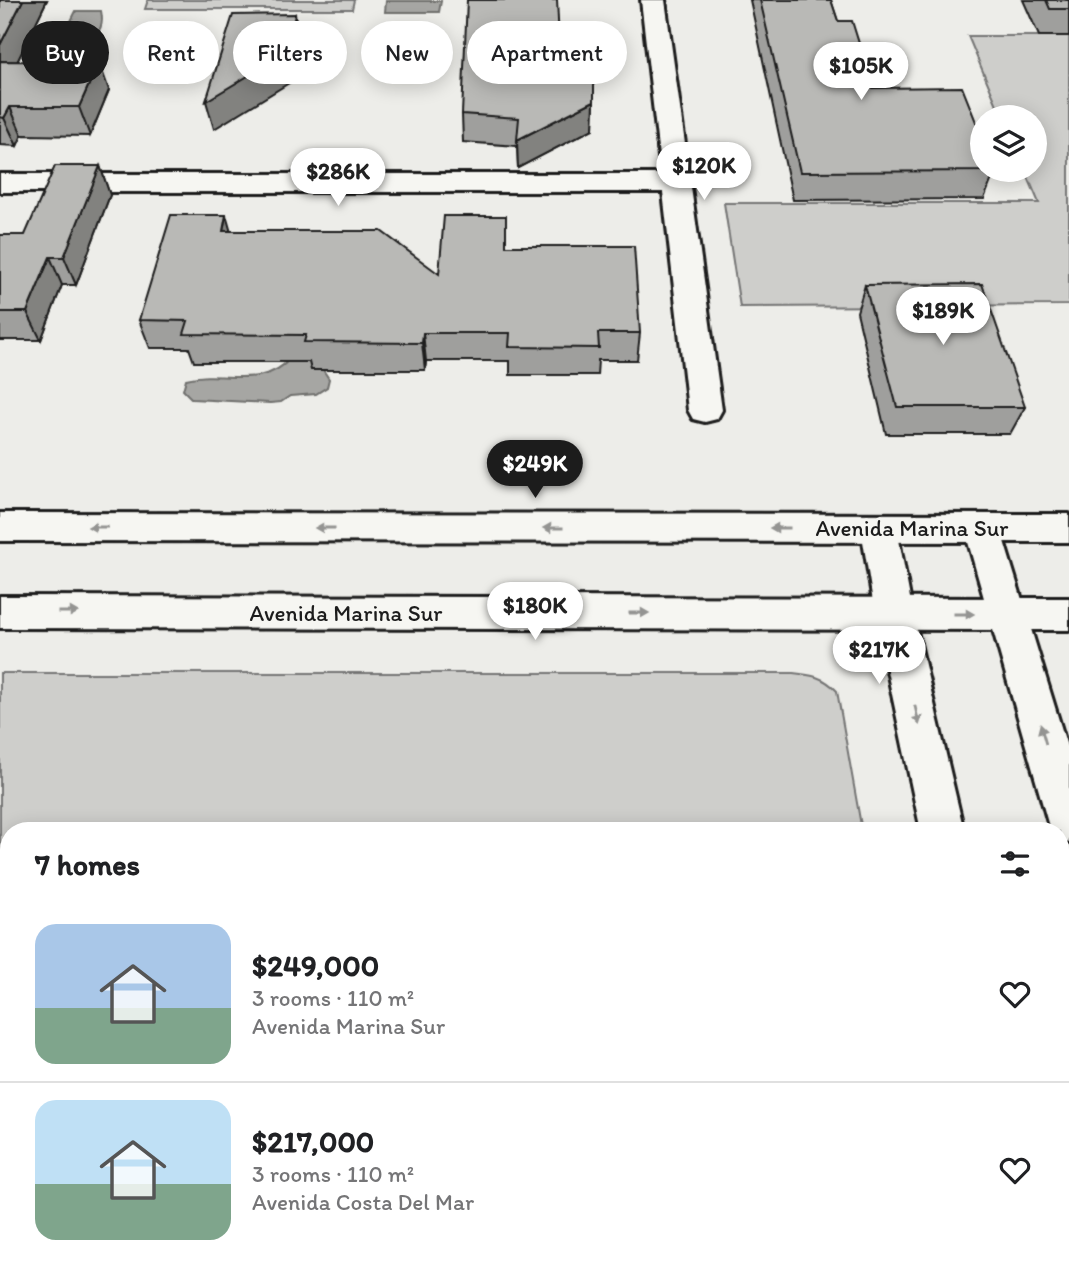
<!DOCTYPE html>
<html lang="en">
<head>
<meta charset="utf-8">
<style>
	:root { --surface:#fff; --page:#f6f6f6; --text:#202124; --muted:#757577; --line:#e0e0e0; --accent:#1c1c1c }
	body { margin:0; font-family:Itim,sans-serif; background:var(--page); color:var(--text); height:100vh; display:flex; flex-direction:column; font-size:26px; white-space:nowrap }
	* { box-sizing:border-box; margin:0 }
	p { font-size:23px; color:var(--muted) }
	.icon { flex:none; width:38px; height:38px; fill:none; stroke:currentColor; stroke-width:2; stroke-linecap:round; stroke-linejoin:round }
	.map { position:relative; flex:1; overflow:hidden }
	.side { position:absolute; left:0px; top:822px; width:1069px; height:450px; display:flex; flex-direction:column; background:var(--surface); border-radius:28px 28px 0 0; box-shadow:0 4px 18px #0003 }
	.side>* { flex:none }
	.hud { position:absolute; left:21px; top:21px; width:700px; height:63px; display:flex; gap:14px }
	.tools { position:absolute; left:970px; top:105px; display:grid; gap:14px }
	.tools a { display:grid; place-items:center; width:77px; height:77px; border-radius:50%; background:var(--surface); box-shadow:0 4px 18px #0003; font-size:35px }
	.price { position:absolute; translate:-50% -60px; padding:0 16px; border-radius:24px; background:#fff; color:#222; font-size:23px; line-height:46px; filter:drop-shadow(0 2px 4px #0008) }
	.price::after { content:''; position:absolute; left:50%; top:42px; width:21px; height:16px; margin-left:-10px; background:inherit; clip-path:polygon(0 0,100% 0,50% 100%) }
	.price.selected { background:var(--accent); color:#fff }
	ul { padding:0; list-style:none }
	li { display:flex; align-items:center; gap:21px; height:175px; padding:0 35px }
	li+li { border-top:2px solid var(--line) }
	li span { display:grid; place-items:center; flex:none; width:196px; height:140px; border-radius:21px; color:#555 }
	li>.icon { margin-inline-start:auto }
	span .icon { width:84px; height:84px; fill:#fffc; stroke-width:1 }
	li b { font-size:30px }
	h2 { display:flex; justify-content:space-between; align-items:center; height:84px; padding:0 35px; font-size:30px }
	.tag { padding:0 24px; border-radius:32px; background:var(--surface); box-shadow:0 4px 18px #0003; font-size:24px; line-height:63px }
	.tag.selected { background:var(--accent); color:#fff }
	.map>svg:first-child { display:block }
	.green { fill:#cececb; stroke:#757574; stroke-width:2 }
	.water { fill:#a6a6a3; stroke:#6f6f6d; stroke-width:2 }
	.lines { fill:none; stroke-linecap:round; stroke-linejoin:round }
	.lane-casing { stroke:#1c1c1c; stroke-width:6 }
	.street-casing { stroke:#1c1c1c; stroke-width:6 }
	.secondary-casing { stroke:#1c1c1c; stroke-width:6 }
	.lane { fill:#f6f6f2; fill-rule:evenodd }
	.street { fill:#f6f6f2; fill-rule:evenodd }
	.secondary { fill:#f6f6f2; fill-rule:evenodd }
	.wall { fill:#9f9f9d; stroke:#1c1c1c; stroke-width:2 }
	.shaded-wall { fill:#82827f; stroke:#1c1c1c; stroke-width:2 }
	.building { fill:#b9b9b6; stroke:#1c1c1c; stroke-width:2 }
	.oneway { fill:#949492 }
	.labels { text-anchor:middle; stroke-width:5; stroke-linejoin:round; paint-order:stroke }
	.street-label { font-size:23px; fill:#1c1c1c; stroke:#f6f6f2 }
</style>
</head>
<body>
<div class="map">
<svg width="1069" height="1272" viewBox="0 0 1069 1272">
	<rect width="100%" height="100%" fill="#edede9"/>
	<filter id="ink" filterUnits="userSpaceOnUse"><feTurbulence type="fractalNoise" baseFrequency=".0143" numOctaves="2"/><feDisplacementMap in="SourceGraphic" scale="14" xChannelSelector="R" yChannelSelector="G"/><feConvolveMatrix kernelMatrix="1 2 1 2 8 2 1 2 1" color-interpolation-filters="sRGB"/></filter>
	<g filter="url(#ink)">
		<g class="green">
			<path d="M148,0H354L352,9H145Z"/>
			<path d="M968,36H1069V305L740,307L724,203H1039L1025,170H1034V117H1002Z"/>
			<path d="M0,673H792C811,675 823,676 837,691L862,831H9V1023H0Z"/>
		</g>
		<g class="water">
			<path d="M386,1H441L439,12H385Z"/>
			<path d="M76,11H101C107,40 83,41 61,41Z"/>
			<path d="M313,357L311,369L323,370L329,379L327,387L316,394L290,396L281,402L270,403L192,399L183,390L186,379C223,369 261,391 291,358Z"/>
		</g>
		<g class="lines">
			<defs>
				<g id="lane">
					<rect x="0" y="1087" width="9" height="32"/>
					<path d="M9,1190V1256L0,1260V1193Z"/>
					<path d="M404,1264H438L437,1272H403Z"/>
				</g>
				<g id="street">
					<path d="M641,0H665L722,410L717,419L705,422L693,419L688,410L663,192H0V174H661Z"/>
					<path d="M982,514L995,518L1000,528L1069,753V843L1060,840V831H1051L1048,823L964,528L969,518Z"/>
					<path d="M879,515L892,519L897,529L913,614L964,831H921L875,614L861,529L866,519Z"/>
					<path d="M1060,1252L1068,1272H1014L1013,1264H1060Z"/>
				</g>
				<g id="secondary">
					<path d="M0,513L1069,514V542L0,541Z"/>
					<path d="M0,596L1069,598V630L0,628Z"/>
				</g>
			</defs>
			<use href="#lane" class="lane-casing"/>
			<use href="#street" class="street-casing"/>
			<use href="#secondary" class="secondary-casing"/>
			<use href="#lane" class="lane"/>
			<use href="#street" class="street"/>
			<use href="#secondary" class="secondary"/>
		</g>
		<g class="wall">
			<path d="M0,0H47L17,61L109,90L90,136L22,135L17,146L0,145Z"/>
			<path d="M750,0H831L838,21L873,88L995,171L984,199L793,200Z"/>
			<path d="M1023,0H1069V36H1039Z"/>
			<path d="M560,61L594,101L593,129L518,168L517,146L463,142L462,114Z"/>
			<path d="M100,166L110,195L76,285H62L41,340H0V235H25Z"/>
			<path d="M231,231L439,274L507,246L640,333L637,360H598L597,375H510V361H426L425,370H311L309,362H194L189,348H150L139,320Z"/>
			<path d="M865,285L1025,407L1010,434H886L857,312Z"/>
		</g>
		<g class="shaded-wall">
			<path d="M23,0H47L4,89L0,80V45Z"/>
			<path d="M295,14L300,42L294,80L214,129L206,101Z"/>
			<path d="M99,62L109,90L90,136L79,107Z"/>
			<path d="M594,101L593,129L518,168L517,140Z"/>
			<path d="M10,107L22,135L17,146L4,118Z"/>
			<path d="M100,166L110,195L76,285L64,257Z"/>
			<path d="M226,215L234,243L223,231Z"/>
			<path d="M50,257L62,285L41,340L27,312Z"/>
			<path d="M423,333L426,361L425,370L422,343Z"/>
			<path d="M264,1264H271L270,1272H263Z"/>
		</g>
		<g class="building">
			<path d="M0,0H23L0,45Z"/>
			<path d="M467,0H557L560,61H594V101L517,140L519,118L462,114Z"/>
			<path d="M760,0H831L838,21H852L873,88L962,87L982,137V170H995V171L800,172Z"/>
			<path d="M1046,0H1069V9H1050Z"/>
			<path d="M295,14L288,52L206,101L233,15Z"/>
			<path d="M0,61L99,62L79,107H10L4,118L0,117Z"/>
			<path d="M55,166H100L64,257H50L27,312H0V235H25Z"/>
			<path d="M171,215H226L223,231H381L439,274L444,216H506V246H634L640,333H598L599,348L509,347L510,333H423L422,343L304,342L306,335L184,334L188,321L139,320Z"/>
			<path d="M982,284L1025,407H897L865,285Z"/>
			<path d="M102,1264H264L263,1272H100Z"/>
			<path d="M479,1264H891L892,1272H479Z"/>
		</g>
		<defs><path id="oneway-solid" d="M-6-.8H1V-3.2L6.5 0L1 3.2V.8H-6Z" transform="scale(1.75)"/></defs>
		<g class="oneway">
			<use href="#oneway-solid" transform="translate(98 527) rotate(-180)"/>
			<use href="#oneway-solid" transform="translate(325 528) rotate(-180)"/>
			<use href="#oneway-solid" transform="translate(553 528) rotate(-180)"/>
			<use href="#oneway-solid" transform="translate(780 528) rotate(-180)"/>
			<use href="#oneway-solid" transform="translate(68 612)"/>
			<use href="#oneway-solid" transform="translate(639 613)"/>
			<use href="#oneway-solid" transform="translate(964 614)"/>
			<use href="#oneway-solid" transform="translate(917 715) rotate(77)"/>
			<use href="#oneway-solid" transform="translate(1043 734) rotate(-106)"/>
		</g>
	</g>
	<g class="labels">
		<g class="street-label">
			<text x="912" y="536">Avenida Marina Sur</text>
			<text x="346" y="621">Avenida Marina Sur</text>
		</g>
	</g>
</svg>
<div class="tools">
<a><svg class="icon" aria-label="layers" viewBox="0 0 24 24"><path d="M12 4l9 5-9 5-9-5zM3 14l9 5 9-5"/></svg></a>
</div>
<b class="price" style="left:861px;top:102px">$105K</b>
<b class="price" style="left:704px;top:202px">$120K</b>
<b class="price" style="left:338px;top:208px">$286K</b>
<b class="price" style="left:943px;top:347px">$189K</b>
<b class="price selected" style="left:535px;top:500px">$249K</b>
<b class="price" style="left:535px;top:642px">$180K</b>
<b class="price" style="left:879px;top:686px">$217K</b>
<div class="hud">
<a class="tag selected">Buy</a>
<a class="tag">Rent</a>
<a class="tag">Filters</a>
<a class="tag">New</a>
<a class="tag">Apartment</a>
</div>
<section class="side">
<h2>7 homes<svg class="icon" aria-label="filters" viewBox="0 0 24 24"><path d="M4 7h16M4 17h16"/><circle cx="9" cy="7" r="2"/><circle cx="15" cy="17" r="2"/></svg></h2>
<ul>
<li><span style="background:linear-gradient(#a9c7e8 60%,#7fa58c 0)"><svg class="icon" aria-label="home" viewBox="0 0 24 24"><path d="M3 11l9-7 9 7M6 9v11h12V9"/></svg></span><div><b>$249,000</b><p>3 rooms · 110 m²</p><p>Avenida Marina Sur</p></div><svg class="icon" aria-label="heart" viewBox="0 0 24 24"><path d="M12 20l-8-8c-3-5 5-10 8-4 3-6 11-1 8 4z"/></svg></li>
<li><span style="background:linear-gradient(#bfe0f5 60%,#7fa58c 0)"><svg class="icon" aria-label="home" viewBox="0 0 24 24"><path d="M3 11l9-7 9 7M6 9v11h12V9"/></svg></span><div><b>$217,000</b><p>3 rooms · 110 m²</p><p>Avenida Costa Del Mar</p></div><svg class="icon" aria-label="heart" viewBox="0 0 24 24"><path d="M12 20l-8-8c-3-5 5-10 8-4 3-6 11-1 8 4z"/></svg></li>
</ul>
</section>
</div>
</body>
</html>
